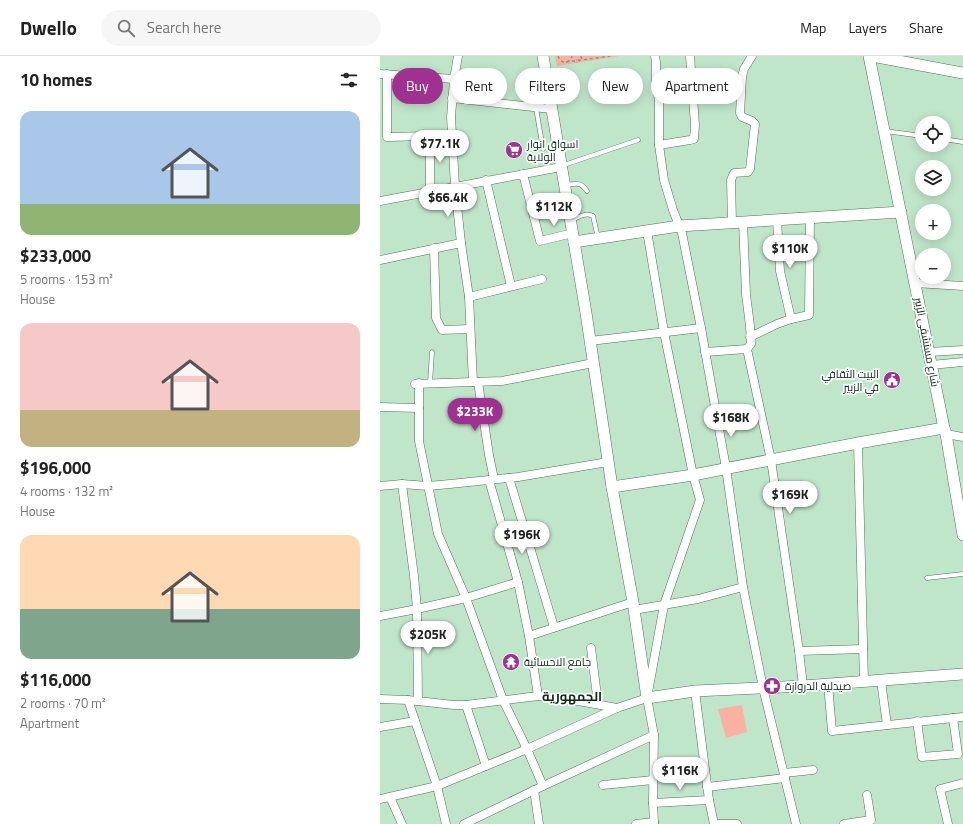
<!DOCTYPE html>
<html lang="en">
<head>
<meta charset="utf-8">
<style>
	:root { --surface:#fff; --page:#f6f6f6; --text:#222; --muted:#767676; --line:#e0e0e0; --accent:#9f3291 }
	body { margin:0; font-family:"Titillium Web",Cairo,sans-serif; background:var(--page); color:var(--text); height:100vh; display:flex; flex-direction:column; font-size:15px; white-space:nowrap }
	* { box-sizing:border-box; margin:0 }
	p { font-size:13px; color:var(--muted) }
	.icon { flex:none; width:22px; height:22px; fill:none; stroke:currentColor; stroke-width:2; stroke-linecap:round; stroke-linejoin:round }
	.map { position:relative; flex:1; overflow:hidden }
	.sheet { display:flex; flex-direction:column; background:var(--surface); width:380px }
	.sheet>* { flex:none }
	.banner { position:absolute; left:12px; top:12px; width:380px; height:36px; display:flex; gap:8px }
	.buttons { position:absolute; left:535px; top:60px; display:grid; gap:8px }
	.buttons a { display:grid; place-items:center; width:36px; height:36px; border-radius:50%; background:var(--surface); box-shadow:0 2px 10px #0003; font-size:20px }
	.price { position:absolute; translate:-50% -34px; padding:0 9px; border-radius:14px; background:#fff; color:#222; font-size:13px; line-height:26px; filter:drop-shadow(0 1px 2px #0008) }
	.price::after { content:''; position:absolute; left:50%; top:24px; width:12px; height:9px; margin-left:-6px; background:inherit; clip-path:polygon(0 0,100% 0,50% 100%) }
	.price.on { background:var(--accent); color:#fff }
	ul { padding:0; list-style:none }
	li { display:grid; align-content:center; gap:8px; height:212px; padding:0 20px }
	li span { display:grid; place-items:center; height:124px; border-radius:12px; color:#555 }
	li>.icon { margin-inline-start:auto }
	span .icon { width:72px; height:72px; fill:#fffc; stroke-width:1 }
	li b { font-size:17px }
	h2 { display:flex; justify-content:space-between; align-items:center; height:48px; padding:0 20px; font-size:17px }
	.pill { padding:0 14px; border-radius:18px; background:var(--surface); box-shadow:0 2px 10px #0003; font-size:14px; line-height:36px }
	.pill.on { background:var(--accent); color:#fff }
	header { display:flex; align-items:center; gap:24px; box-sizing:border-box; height:56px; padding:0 20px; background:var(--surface); border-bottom:1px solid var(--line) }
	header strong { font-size:19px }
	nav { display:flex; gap:22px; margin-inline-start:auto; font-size:14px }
	.search { width:280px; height:36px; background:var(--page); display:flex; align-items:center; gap:10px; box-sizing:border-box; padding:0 14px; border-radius:22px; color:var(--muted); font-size:15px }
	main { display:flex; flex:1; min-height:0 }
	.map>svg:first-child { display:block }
	.grass { fill:#f9b2a2 }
	.park { fill:url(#park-tufts) }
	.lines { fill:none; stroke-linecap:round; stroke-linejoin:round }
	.lane-casing { stroke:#50735a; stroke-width:5 }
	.street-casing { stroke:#50735a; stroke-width:9 }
	.secondary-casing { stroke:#50735a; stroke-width:12 }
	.path { stroke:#809d88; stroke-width:1.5; stroke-dasharray:3 3; stroke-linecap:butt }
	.lane { stroke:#fff; stroke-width:4 }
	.street { stroke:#fff; stroke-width:8 }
	.secondary { stroke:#fff; stroke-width:11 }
	.labels { text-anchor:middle; stroke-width:3.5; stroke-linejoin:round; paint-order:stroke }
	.poi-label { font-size:11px; fill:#17251b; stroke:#f7fef9; text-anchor:start }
	.street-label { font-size:11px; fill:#17251b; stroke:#f7fef9 }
	.quarter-label { font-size:13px; font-weight:bold; fill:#17251b; stroke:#f7fef9 }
</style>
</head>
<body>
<header>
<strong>Dwello</strong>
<div class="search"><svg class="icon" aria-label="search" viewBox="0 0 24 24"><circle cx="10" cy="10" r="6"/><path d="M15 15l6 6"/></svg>Search here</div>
<nav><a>Map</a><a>Layers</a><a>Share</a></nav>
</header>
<main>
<section class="sheet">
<h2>10 homes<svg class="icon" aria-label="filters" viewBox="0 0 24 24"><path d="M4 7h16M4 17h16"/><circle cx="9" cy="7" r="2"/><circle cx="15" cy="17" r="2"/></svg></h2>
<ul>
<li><span style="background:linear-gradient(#a9c7e8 75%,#8fb573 0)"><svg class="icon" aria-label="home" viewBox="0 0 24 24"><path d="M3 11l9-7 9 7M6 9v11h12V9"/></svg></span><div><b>$233,000</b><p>5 rooms · 153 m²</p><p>House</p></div></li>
<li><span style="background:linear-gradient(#f6c9c9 70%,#c2b280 0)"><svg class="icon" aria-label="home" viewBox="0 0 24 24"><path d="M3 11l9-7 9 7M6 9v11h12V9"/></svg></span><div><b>$196,000</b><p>4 rooms · 132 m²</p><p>House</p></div></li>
<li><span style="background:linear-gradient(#ffd9b3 60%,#7fa58c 0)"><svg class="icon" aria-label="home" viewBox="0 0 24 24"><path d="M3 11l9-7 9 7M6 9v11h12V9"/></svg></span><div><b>$116,000</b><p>2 rooms · 70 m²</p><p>Apartment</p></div></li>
</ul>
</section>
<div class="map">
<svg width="583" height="768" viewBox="0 0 583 768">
	<defs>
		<pattern id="park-tufts" width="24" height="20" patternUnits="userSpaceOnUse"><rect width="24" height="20" fill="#f9b2a2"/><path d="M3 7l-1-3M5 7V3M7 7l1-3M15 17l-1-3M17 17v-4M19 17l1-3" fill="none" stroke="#d5998b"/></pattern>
	</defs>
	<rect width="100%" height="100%" fill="#c0e6ca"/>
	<path class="grass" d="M362,649L367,676L346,682L338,653Z"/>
	<path class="park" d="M175,0H240L177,10Z"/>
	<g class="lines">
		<defs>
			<g id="lane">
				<path d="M156,52L163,93"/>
				<path d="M505,75L542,80"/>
				<path d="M564,83L583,86"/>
				<path d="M181,110L258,84"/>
				<path d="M185,129C197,128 200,125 207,135"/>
				<path d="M192,164C199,161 206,156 213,160L218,182"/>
				<path d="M50,327L52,296"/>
				<path d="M547,522L583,518"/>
			</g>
			<g id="street">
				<path d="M78,0L74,23L71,61L75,130L81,187L89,241L93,326"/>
				<path d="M275,0L276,6V26L279,43V89L284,124L293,154L302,177L321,272L346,412L363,531L383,632L416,768"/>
				<path d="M0,18L74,23"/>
				<path d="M7,18V81L50,80V135"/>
				<path d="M72,42L171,53"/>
				<path d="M279,89L310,84L314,83L315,69L310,0"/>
				<path d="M143,118L160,185L193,177"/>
				<path d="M106,124L131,230"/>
				<path d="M0,145L181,111"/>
				<path d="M397,164L400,215L411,263"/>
				<path d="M363,166L366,238L370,270L371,288L367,293L391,404L419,595L423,630"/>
				<path d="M352,167L351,124L354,117L368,116L370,113L375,68L372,65L362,61L360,57L362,21L364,13L372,0"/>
				<path d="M267,175L284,276L313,419L320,444L284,549L267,642L274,679L273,747L274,768"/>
				<path d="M54,192L56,262L62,274L90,273"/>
				<path d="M0,204L81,187"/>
				<path d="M535,227L583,230"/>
				<path d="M89,241L162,223"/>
				<path d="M370,281L397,268L411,263L429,259L430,162"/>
				<path d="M210,285L321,272"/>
				<path d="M325,296L367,293"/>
				<path d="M549,296L583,294"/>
				<path d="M551,309L583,306"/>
				<path d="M98,326L109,399L114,423"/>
				<path d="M39,327V385L58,478L86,542L123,644L147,693L163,730"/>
				<path d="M35,328L122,325L213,307"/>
				<path d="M0,351L39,352"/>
				<path d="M566,378L583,381"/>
				<path d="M478,387L484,626"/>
				<path d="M129,422L174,571"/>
				<path d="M109,424L138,526L149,580L158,640"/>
				<path d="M22,428L34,520L37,553L38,645"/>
				<path d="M0,430L22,428L48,430L70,428L138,421L228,406"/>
				<path d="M254,554L318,543L363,531"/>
				<path d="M0,560L37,553L86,542L138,526"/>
				<path d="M149,580L253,546"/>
				<path d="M211,592L218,648"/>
				<path d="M419,595L483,593"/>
				<path d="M501,625L507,669"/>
				<path d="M448,628L452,675L583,661"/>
				<path d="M315,635L329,744L334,768H357"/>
				<path d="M0,643L28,644L74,649H86L158,640L204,646L237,652"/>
				<path d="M28,644L57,730L66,768"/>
				<path d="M86,649L106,710"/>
				<path d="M537,665L542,701L578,698L573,662"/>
				<path d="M0,671L35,665"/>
				<path d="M404,717L433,714"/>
				<path d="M223,729L273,724"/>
				<path d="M327,731L405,722"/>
				<path d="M154,734L159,768"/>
				<path d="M10,741L22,768"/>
				<path d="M0,743L57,730L147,693L237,652L267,642"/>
				<path d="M273,747L329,744"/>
				<path d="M84,768L163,730L274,679"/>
				<path d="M256,768L274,766"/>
				<path d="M464,768L491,764L487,739"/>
				<path d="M568,768L560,733L583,727"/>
			</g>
			<g id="secondary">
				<path d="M163,0L206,257L232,431L253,546L267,642L315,635L423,630L583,618"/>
				<path d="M489,0L564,372L566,378L583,479"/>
				<path d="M492,0L583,17"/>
				<path d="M194,186L299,170L521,156"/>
				<path d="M232,431L313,419L478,387L564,372"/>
			</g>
		</defs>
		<use href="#lane" class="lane-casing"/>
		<use href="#street" class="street-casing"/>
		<use href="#secondary" class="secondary-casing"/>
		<g class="path">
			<path d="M178,0L180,4L183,6C188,6 191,5 192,0"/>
			<path d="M201,0L202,4"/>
			<path d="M186,6L231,0"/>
		</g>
		<use href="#lane" class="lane"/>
		<use href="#street" class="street"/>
		<use href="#secondary" class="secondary"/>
	</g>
	<defs>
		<symbol id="supermarket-disc" viewBox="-11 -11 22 22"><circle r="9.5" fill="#9f3291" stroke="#f7fef9"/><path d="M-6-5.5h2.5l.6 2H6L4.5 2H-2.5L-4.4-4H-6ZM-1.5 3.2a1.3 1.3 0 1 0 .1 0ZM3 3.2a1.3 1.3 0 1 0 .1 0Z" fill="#fff"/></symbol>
		<symbol id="civic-disc" viewBox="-11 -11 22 22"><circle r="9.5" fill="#9f3291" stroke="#f7fef9"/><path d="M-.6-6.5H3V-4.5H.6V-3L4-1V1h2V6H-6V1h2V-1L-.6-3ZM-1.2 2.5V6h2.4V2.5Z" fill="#fff"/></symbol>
		<symbol id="temple-disc" viewBox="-11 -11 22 22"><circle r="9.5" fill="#9f3291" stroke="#f7fef9"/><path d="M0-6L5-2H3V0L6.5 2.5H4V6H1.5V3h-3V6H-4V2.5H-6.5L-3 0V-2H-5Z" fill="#fff"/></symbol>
		<symbol id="pharmacy-disc" viewBox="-11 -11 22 22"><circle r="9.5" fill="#9f3291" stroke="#f7fef9"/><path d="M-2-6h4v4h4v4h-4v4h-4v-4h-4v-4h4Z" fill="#fff"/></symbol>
	</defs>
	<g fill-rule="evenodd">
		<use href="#supermarket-disc" x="124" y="84" width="20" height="20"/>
		<use href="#civic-disc" x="502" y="314" width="20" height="20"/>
		<use href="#temple-disc" x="121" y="596" width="20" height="20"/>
		<use href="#pharmacy-disc" x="382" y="620" width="20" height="20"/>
	</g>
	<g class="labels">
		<g class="poi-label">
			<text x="147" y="92">اسواق انوار<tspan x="147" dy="13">الولاية</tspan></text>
			<text x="499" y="322" text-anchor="end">البيت الثقافي<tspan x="499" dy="13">في الزبير</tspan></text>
			<text x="144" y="610">جامع الاحسائية</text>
			<text x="405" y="634">صيدلية الدروازة</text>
		</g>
		<g class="street-label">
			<text transform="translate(547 286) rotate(79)" y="4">شارع مستشفى الزبير</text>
		</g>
		<g class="quarter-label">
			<text x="192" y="645">الجمهورية</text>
		</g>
	</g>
</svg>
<div class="buttons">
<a><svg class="icon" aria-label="locate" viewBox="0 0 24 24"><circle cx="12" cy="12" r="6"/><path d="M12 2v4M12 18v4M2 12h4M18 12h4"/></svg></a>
<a><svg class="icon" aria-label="layers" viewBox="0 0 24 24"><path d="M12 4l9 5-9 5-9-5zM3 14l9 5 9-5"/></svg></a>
<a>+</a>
<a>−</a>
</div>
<b class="price" style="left:60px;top:108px">$77.1K</b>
<b class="price" style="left:68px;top:162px">$66.4K</b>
<b class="price" style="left:174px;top:171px">$112K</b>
<b class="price" style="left:410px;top:213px">$110K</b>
<b class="price on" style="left:95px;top:376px">$233K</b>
<b class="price" style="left:351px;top:382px">$168K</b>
<b class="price" style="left:410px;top:459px">$169K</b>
<b class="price" style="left:142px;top:499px">$196K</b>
<b class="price" style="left:48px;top:599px">$205K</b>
<b class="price" style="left:300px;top:735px">$116K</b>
<div class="banner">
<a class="pill on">Buy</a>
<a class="pill">Rent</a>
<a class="pill">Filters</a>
<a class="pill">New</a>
<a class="pill">Apartment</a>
</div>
</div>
</main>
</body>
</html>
